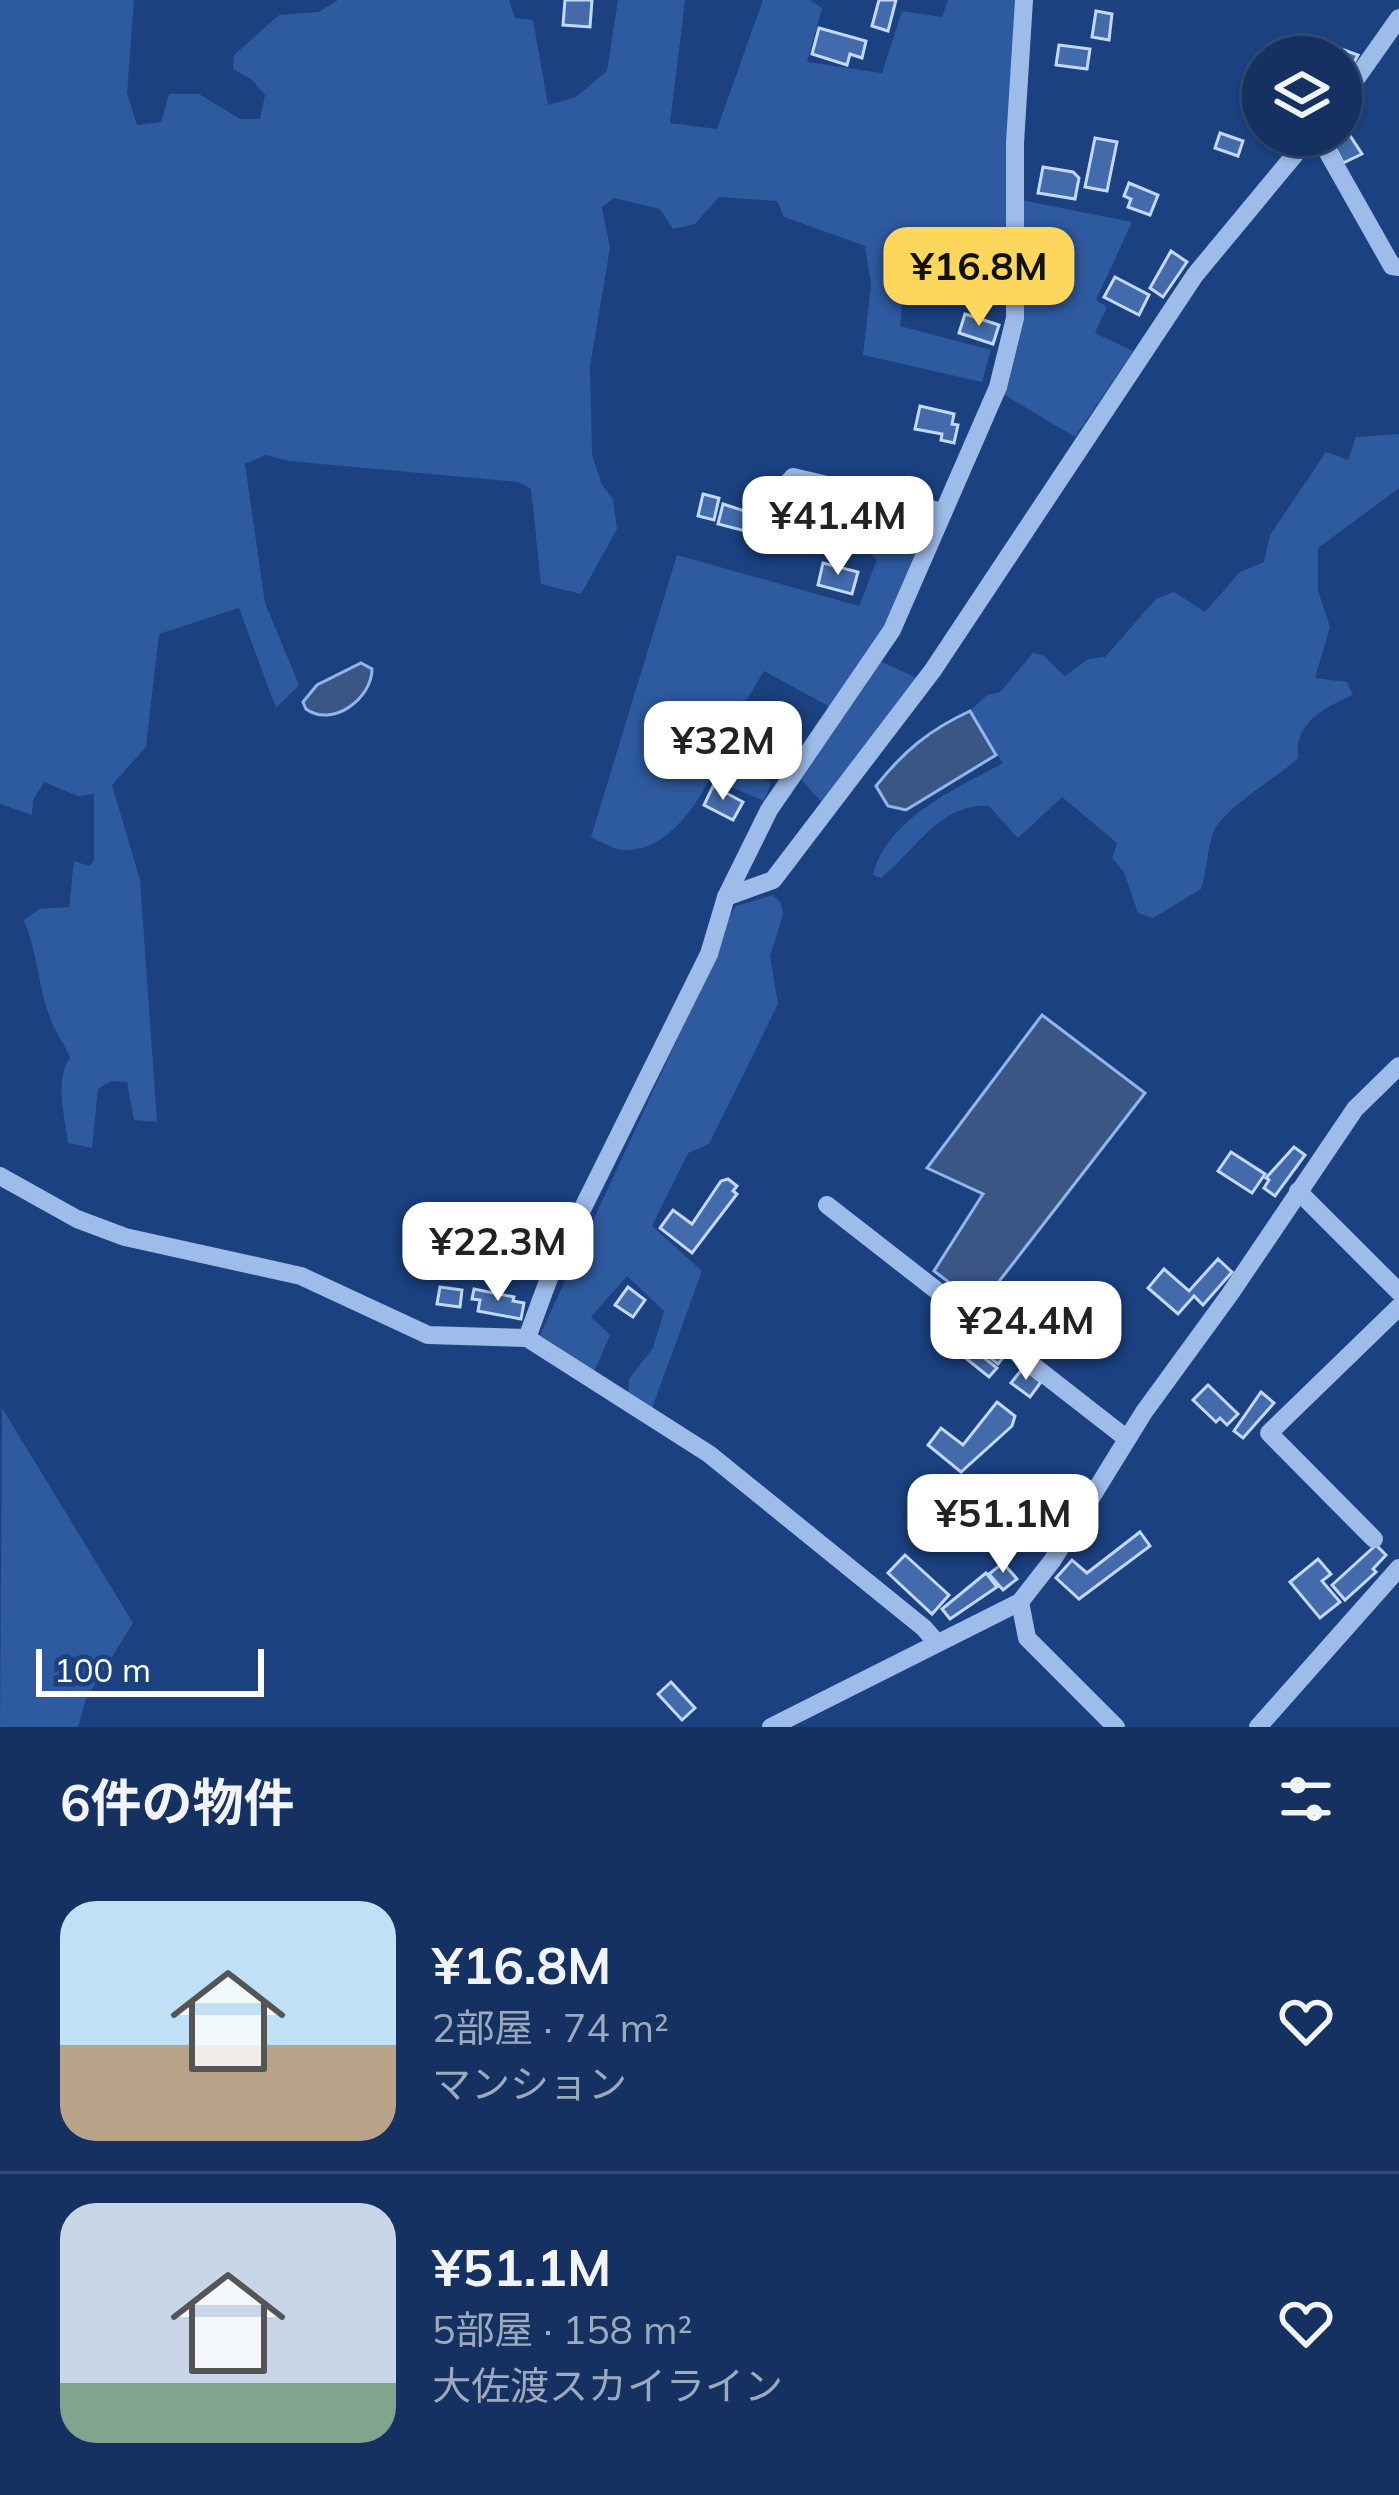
<!DOCTYPE html>
<html lang="ja">
<head>
<meta charset="utf-8">
<style>
	:root { --surface:#143161; --page:#1d3967; --text:#f1f3f6; --muted:#9da9bd; --line:#334c76; --accent:#fcd75b }
	body { margin:0; font-family:Mulish,"Noto Sans JP",sans-serif; background:var(--page); color:var(--text); height:100vh; display:flex; flex-direction:column; font-size:45px; white-space:nowrap }
	* { box-sizing:border-box; margin:0 }
	p { font-size:39px; color:var(--muted) }
	.icon { flex:none; width:66px; height:66px; fill:none; stroke:currentColor; stroke-width:2; stroke-linecap:round; stroke-linejoin:round }
	.map { position:relative; height:1727px; overflow:hidden }
	.drawer { display:flex; flex-direction:column; background:var(--surface); flex:1 }
	.drawer>* { flex:none }
	.tools { position:absolute; left:1242px; top:36px; display:grid; gap:24px }
	.tools a { display:grid; place-items:center; width:120px; height:120px; border-radius:50%; background:var(--surface); box-shadow:0 3px 9px #0004,0 0 0 3px var(--line); font-size:60px }
	.scale { position:absolute; left:36px; bottom:30px; width:228px; box-sizing:border-box; padding-left:12px; border:6px solid #fff; border-top:0; font-size:33px; line-height:42px; white-space:nowrap; color:#fff; -webkit-text-stroke:9px #1b4181; paint-order:stroke }
	.price { position:absolute; translate:-50% -102px; padding:0 27px; border-radius:24px; background:#fff; color:#222; font-size:39px; line-height:78px; filter:drop-shadow(0 3px 6px #0008) }
	.price::after { content:''; position:absolute; left:50%; top:72px; width:36px; height:27px; margin-left:-18px; background:inherit; clip-path:polygon(0 0,100% 0,50% 100%) }
	.price.on { background:var(--accent); color:#111 }
	ul { padding:0; list-style:none }
	li { display:flex; align-items:center; gap:36px; height:300px; padding:0 60px }
	li+li { border-top:3px solid var(--line) }
	li span { display:grid; place-items:center; flex:none; width:336px; height:240px; border-radius:36px; color:#555 }
	li>.icon { margin-inline-start:auto }
	span .icon { width:144px; height:144px; fill:#fffc; stroke-width:1 }
	li b { font-size:51px }
	h2 { display:flex; justify-content:space-between; align-items:center; height:144px; padding:0 60px; font-size:51px }
	.map>svg:first-child { display:block }
	.green { fill:#2e5aa0 }
	.water { fill:#395685; stroke:#91b6ec; stroke-width:3 }
	.building { fill:#436bab; stroke:#c3d8f8; stroke-width:3 }
	.lines { fill:none; stroke-linecap:round; stroke-linejoin:round }
	.minor { stroke:#9ebcea; stroke-width:18 }
</style>
</head>
<body>
<div class="map">
<svg width="1399" height="1727" viewBox="0 0 1399 1727">
	<rect width="100%" height="100%" fill="#1b4181"/>
	<g class="green">
		<path d="M0,0H134L127,93L137,125L161,122L169,94H199L240,119H260L265,95L251,79L233,69L234,55L279,15L319,12L338,0H509L515,18L533,20L548,105L576,97L607,71L618,0H685L670,123L717,129L763,0H810L822,8L807,62L882,73L902,11L942,17L948,0H1015L1006,197L1132,222L1096,300L1107,307L1095,333L1133,351L1075,437L1003,394L1024,283L904,285L900,326L991,350L982,382L863,355L871,284L865,246L784,217L777,201L719,197L695,224L673,229L660,209L614,198L602,207L610,248L590,366L592,455L602,485L613,499L617,529L581,594L541,584L531,489L518,482L289,461L266,455L245,464L265,603L299,685L276,708L239,608L159,634L146,747L112,785L140,880L157,1122L134,1120L127,1082L111,1081L98,1089L92,1148L68,1143C65,1116 54,1080 70,1058C66,1045 57,1036 52,1023C38,989 38,954 24,920L39,909L69,907L74,861L89,866L94,861V794L78,796L44,782L33,800L32,815L0,804Z"/>
		<path d="M1399,434V488L1318,548V591L1330,627L1315,678L1347,682L1353,695C1323,708 1294,723 1298,758C1277,778 1222,809 1213,833C1207,850 1207,871 1201,889L1153,918L1138,913L1124,872L1112,858L1117,843L1062,797L1018,838L989,806C940,803 915,851 881,878L873,875C887,818 956,789 1003,763L970,711L987,695L1000,692L1033,653L1043,655L1065,676L1088,659L1105,657L1156,599L1174,592L1205,612L1240,572L1264,562L1270,535L1326,452L1348,460L1356,437Z"/>
		<path d="M871,501L932,516L886,628L830,707L764,671L719,747L771,784L764,801L710,778C694,809 667,849 627,850C615,851 602,842 591,837L677,555L859,606L877,560L861,546Z"/>
		<path d="M880,661L917,678L824,805L800,778Z"/>
		<path d="M773,895L781,903L783,915L770,956L778,1004L709,1144L688,1153L652,1226L702,1271L651,1411L628,1397L629,1379L653,1348L664,1311L627,1276L591,1317L610,1335L594,1372L540,1335L699,992L726,921L736,906Z"/>
		<path d="M2,1408L133,1623L86,1699L78,1727H0Z"/>
	</g>
	<g class="water">
		<path d="M361,663L372,669C372,699 332,728 306,709L303,702L317,685Z"/>
		<path d="M970,711L996,755L906,810L888,806L876,786C904,751 929,730 970,711Z"/>
		<path d="M1042,1015L1145,1093L980,1306L934,1271L983,1194L927,1168Z"/>
	</g>
	<g class="building">
		<path d="M565,0H592L590,27L563,25Z"/>
		<path d="M879,0H896L888,31L872,26Z"/>
		<path d="M1096,11L1112,14L1109,40L1092,37Z"/>
		<path d="M819,28L866,41L862,58L850,54L847,65L812,54Z"/>
		<path d="M1059,45L1090,49L1087,69L1056,65Z"/>
		<path d="M1336,47L1358,55L1341,86V57H1333Z"/>
		<path d="M1220,133L1243,141L1238,156L1215,148Z"/>
		<path d="M1349,134L1362,154L1343,163L1332,142Z"/>
		<path d="M1095,138L1117,142L1107,191L1085,187Z"/>
		<path d="M1043,167L1073,172L1079,178L1075,199L1038,193Z"/>
		<path d="M1129,183L1158,195L1150,215L1128,207L1131,199L1124,196Z"/>
		<path d="M1171,251L1187,262L1163,297L1150,288Z"/>
		<path d="M1115,277L1149,295L1139,315L1104,297Z"/>
		<path d="M965,314L999,325L993,344L959,333Z"/>
		<path d="M920,406L954,414L952,424L958,425L954,443L941,440L942,434L915,429Z"/>
		<path d="M840,490L860,494L851,530L832,525Z"/>
		<path d="M703,494L719,498L714,520L698,516Z"/>
		<path d="M723,504L766,518L761,535L718,524Z"/>
		<path d="M823,563L858,572L852,594L818,585Z"/>
		<path d="M713,786L743,802L733,820L704,805Z"/>
		<path d="M1294,1147L1305,1155L1275,1196L1264,1188L1269,1180L1266,1178Z"/>
		<path d="M1231,1152L1265,1174L1252,1193L1218,1171Z"/>
		<path d="M728,1179L737,1186L733,1191L737,1194L692,1253L660,1228L673,1210L692,1224L721,1181Z"/>
		<path d="M1218,1259L1232,1272L1203,1305L1194,1296L1178,1314L1148,1288L1164,1269L1189,1291Z"/>
		<path d="M440,1287L462,1290L460,1307L437,1304Z"/>
		<path d="M628,1287L645,1300L633,1317L615,1305Z"/>
		<path d="M474,1289L514,1297L513,1301L524,1303L521,1319L478,1311L480,1300L472,1299Z"/>
		<path d="M974,1330L1005,1355L998,1364L966,1339Z"/>
		<path d="M965,1343L997,1368L989,1377L958,1352Z"/>
		<path d="M1023,1368L1041,1382L1030,1397L1011,1383Z"/>
		<path d="M1208,1385L1238,1414L1227,1425L1220,1418L1216,1422L1193,1400Z"/>
		<path d="M1261,1392L1274,1403L1243,1438L1234,1431Z"/>
		<path d="M997,1402L1015,1416L1012,1426L961,1472L928,1445L941,1428L963,1445Z"/>
		<path d="M1140,1532L1150,1546L1079,1599L1056,1578L1072,1560L1087,1573Z"/>
		<path d="M1376,1545L1386,1555L1373,1569L1376,1572L1345,1600L1332,1585Z"/>
		<path d="M905,1555L949,1595L932,1614L888,1573Z"/>
		<path d="M1318,1559L1331,1574L1322,1581L1340,1602L1320,1618L1290,1582Z"/>
		<path d="M1003,1563L1017,1579L1003,1590L989,1574Z"/>
		<path d="M986,1573L997,1587L950,1619L942,1609Z"/>
		<path d="M671,1682L695,1708L682,1720L658,1694Z"/>
	</g>
	<g class="lines">
		<g class="minor">
			<path d="M1341,100L1399,18"/>
			<path d="M1318,135L1392,266L1399,267"/>
			<path d="M766,507L793,477L943,512"/>
			<path d="M726,897L773,880L933,670L1195,275L1311,135"/>
			<path d="M0,1176L77,1219L125,1237L301,1276L428,1335L527,1338L709,1454L924,1628L937,1643"/>
			<path d="M1298,1191L1399,1292"/>
			<path d="M827,1205L1126,1438"/>
			<path d="M527,1338L552,1270L709,954L726,897L769,810L892,630L998,387L1015,318V143L1024,0"/>
			<path d="M1374,1539L1269,1433L1399,1307"/>
			<path d="M1020,1602L1027,1638L1116,1727"/>
			<path d="M771,1727L1020,1602L1052,1561L1144,1412L1230,1294L1355,1109L1399,1066"/>
			<path d="M1258,1727L1399,1568"/>
		</g>
	</g>
</svg>
<div class="tools">
<a><svg class="icon" aria-label="layers" viewBox="0 0 24 24"><path d="M12 4l9 5-9 5-9-5zM3 14l9 5 9-5"/></svg></a>
</div>
<div class="scale">100 m</div>
<b class="price on" style="left:979px;top:329px">¥16.8M</b>
<b class="price" style="left:838px;top:578px">¥41.4M</b>
<b class="price" style="left:723px;top:803px">¥32M</b>
<b class="price" style="left:498px;top:1304px">¥22.3M</b>
<b class="price" style="left:1026px;top:1383px">¥24.4M</b>
<b class="price" style="left:1003px;top:1576px">¥51.1M</b>
</div>
<section class="drawer">
<h2>6件の物件<svg class="icon" aria-label="filters" viewBox="0 0 24 24"><path d="M4 7h16M4 17h16"/><circle cx="9" cy="7" r="2"/><circle cx="15" cy="17" r="2"/></svg></h2>
<ul>
<li><span style="background:linear-gradient(#bfe0f5 60%,#b9a48a 0)"><svg class="icon" aria-label="home" viewBox="0 0 24 24"><path d="M3 11l9-7 9 7M6 9v11h12V9"/></svg></span><div><b>¥16.8M</b><p>2部屋 · 74 m²</p><p>マンション</p></div><svg class="icon" aria-label="heart" viewBox="0 0 24 24"><path d="M12 20l-8-8c-3-5 5-10 8-4 3-6 11-1 8 4z"/></svg></li>
<li><span style="background:linear-gradient(#c9d6e8 75%,#7fa58c 0)"><svg class="icon" aria-label="home" viewBox="0 0 24 24"><path d="M3 11l9-7 9 7M6 9v11h12V9"/></svg></span><div><b>¥51.1M</b><p>5部屋 · 158 m²</p><p>大佐渡スカイライン</p></div><svg class="icon" aria-label="heart" viewBox="0 0 24 24"><path d="M12 20l-8-8c-3-5 5-10 8-4 3-6 11-1 8 4z"/></svg></li>
</ul>
</section>
</body>
</html>
